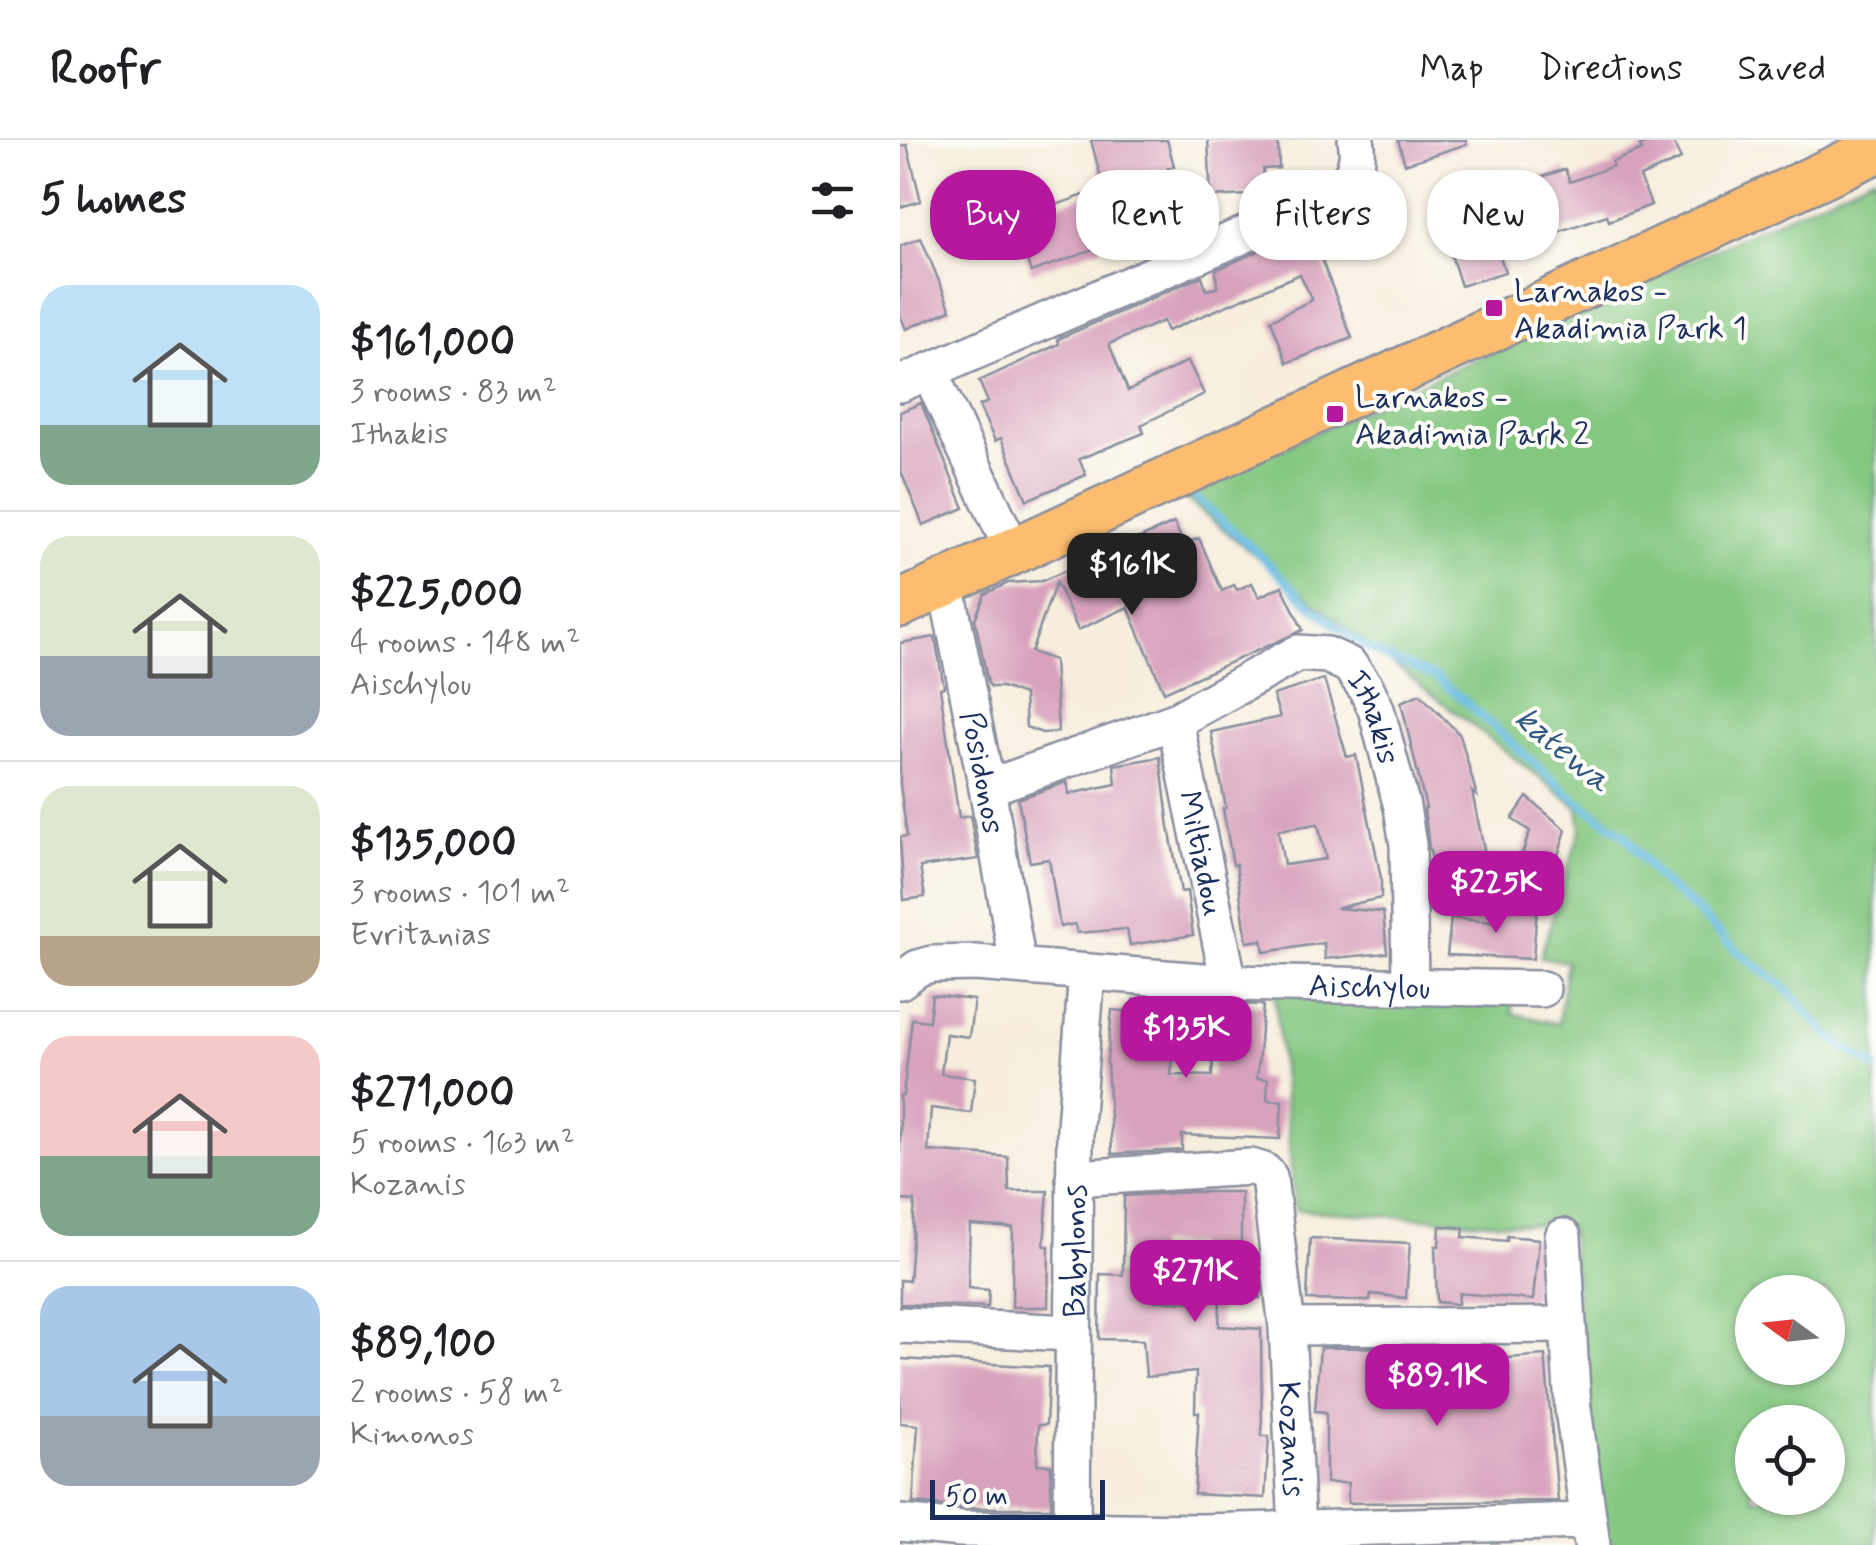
<!DOCTYPE html>
<html lang="en">
<head>
<meta charset="utf-8">
<style>
	:root { --surface:#fff; --page:#f2f2f2; --text:#202124; --muted:#757577; --line:#e0e0e0; --accent:#b5179e }
	body { margin:0; font-family:Mynerve,sans-serif; background:var(--page); color:var(--text); height:100vh; display:flex; flex-direction:column; font-size:38px; white-space:nowrap }
	* { box-sizing:border-box; margin:0 }
	p { font-size:32px; color:var(--muted) }
	.icon { flex:none; width:55px; height:55px; fill:none; stroke:currentColor; stroke-width:2; stroke-linecap:round; stroke-linejoin:round }
	.map { position:relative; flex:1; overflow:hidden }
	.drawer { display:flex; flex-direction:column; background:var(--surface); width:900px }
	.drawer>* { flex:none }
	.banner { position:absolute; left:30px; top:30px; width:795px; height:90px; display:flex; gap:20px }
	.needle { width:65px; rotate:285deg }
	.tools { position:absolute; left:835px; top:1135px; display:grid; gap:20px }
	.tools a { display:grid; place-items:center; width:110px; height:110px; border-radius:50%; background:var(--surface); box-shadow:0 2px 8px #0004; font-size:50px }
	.scale { position:absolute; left:30px; bottom:25px; width:175px; box-sizing:border-box; padding-left:10px; border:5px solid #1b2f5e; border-top:0; font-size:28px; line-height:35px; white-space:nowrap; color:#1b2f5e; -webkit-text-stroke:8px #fdfcf7; paint-order:stroke }
	.price { position:absolute; translate:-50% -85px; padding:0 22px; border-radius:20px; background:var(--accent); color:#fff; font-size:32px; line-height:65px; filter:drop-shadow(0 2px 5px #0008) }
	.price::after { content:''; position:absolute; left:50%; top:60px; width:30px; height:22px; margin-left:-15px; background:inherit; clip-path:polygon(0 0,100% 0,50% 100%) }
	.price.active { background:#222; color:#fff }
	ul { padding:0; list-style:none }
	li { display:flex; align-items:center; gap:30px; height:250px; padding:0 40px }
	li+li { border-top:2px solid var(--line) }
	li span { display:grid; place-items:center; flex:none; width:280px; height:200px; border-radius:30px; color:#555 }
	li>.icon { margin-inline-start:auto }
	span .icon { width:120px; height:120px; fill:#fffc; stroke-width:1 }
	li b { font-size:42px }
	h2 { display:flex; justify-content:space-between; align-items:center; height:120px; padding:0 40px; font-size:42px }
	.pill { padding:0 35px; border-radius:40px; background:var(--surface); box-shadow:0 2px 8px #0004; font-size:35px; line-height:90px }
	.pill.active { background:var(--accent); color:#fff }
	header { display:flex; align-items:center; gap:60px; box-sizing:border-box; height:140px; padding:0 50px; background:var(--surface); border-bottom:2px solid var(--line) }
	header strong { font-size:48px }
	nav { display:flex; gap:55px; margin-inline-start:auto; font-size:35px }
	main { display:flex; flex:1; min-height:0 }
	.map>svg:first-child { display:block }
	.green { fill:#84c781; stroke:#507b70; stroke-width:2.5; fill-rule:evenodd }
	.lines { fill:none; stroke-linecap:round; stroke-linejoin:round }
	.stream { stroke:#66bbe3; stroke-width:8 }
	.building { fill:#d8a2bd; fill-rule:evenodd }
	.minor-casing { stroke:#898e9e; stroke-width:40 }
	.major-casing { stroke:#898e9e; stroke-width:50 }
	.minor { stroke:#fff; stroke-width:35 }
	.major { stroke:#fcbd6f; stroke-width:45 }
	.poi-dot { fill:#b5179e; stroke:#fdfcf7; stroke-width:4 }
	.labels { text-anchor:middle; stroke-width:8; stroke-linejoin:round; paint-order:stroke }
	.poi-label { font-size:32px; fill:#1b2f5e; stroke:#fdfcf7; text-anchor:start }
	.street-label { font-size:32px; fill:#1b2f5e; stroke:#fdfcf7 }
	.water-label { font-size:35px; font-style:italic; fill:#325986; stroke:#fdfcf7 }
</style>
</head>
<body>
<header>
<strong>Roofr</strong>
<nav><a>Map</a><a>Directions</a><a>Saved</a></nav>
</header>
<main>
<section class="drawer">
<h2>5 homes<svg class="icon" aria-label="filters" viewBox="0 0 24 24"><path d="M4 7h16M4 17h16"/><circle cx="9" cy="7" r="2"/><circle cx="15" cy="17" r="2"/></svg></h2>
<ul>
<li><span style="background:linear-gradient(#bfe0f5 70%,#7fa58c 0)"><svg class="icon" aria-label="home" viewBox="0 0 24 24"><path d="M3 11l9-7 9 7M6 9v11h12V9"/></svg></span><div><b>$161,000</b><p>3 rooms · 83 m²</p><p>Ithakis</p></div></li>
<li><span style="background:linear-gradient(#dfe7d0 60%,#9aa5b1 0)"><svg class="icon" aria-label="home" viewBox="0 0 24 24"><path d="M3 11l9-7 9 7M6 9v11h12V9"/></svg></span><div><b>$225,000</b><p>4 rooms · 148 m²</p><p>Aischylou</p></div></li>
<li><span style="background:linear-gradient(#dfe7d0 75%,#b9a48a 0)"><svg class="icon" aria-label="home" viewBox="0 0 24 24"><path d="M3 11l9-7 9 7M6 9v11h12V9"/></svg></span><div><b>$135,000</b><p>3 rooms · 101 m²</p><p>Evritanias</p></div></li>
<li><span style="background:linear-gradient(#f6c9c9 60%,#7fa58c 0)"><svg class="icon" aria-label="home" viewBox="0 0 24 24"><path d="M3 11l9-7 9 7M6 9v11h12V9"/></svg></span><div><b>$271,000</b><p>5 rooms · 163 m²</p><p>Kozanis</p></div></li>
<li><span style="background:linear-gradient(#a9c7e8 65%,#9aa5b1 0)"><svg class="icon" aria-label="home" viewBox="0 0 24 24"><path d="M3 11l9-7 9 7M6 9v11h12V9"/></svg></span><div><b>$89,100</b><p>2 rooms · 58 m²</p><p>Kimonos</p></div></li>
</ul>
</section>
<div class="map">
<svg width="976" height="1405" viewBox="0 0 976 1405">
	<rect width="100%" height="100%" fill="#fdfcf7"/>
	<filter id="ink" filterUnits="userSpaceOnUse"><feTurbulence type="fractalNoise" baseFrequency=".01" numOctaves="2"/><feDisplacementMap in="SourceGraphic" scale="20" xChannelSelector="R" yChannelSelector="G"/><feConvolveMatrix kernelMatrix="1 2 1 2 8 2 1 2 1" color-interpolation-filters="sRGB"/></filter>
	<filter id="wash" filterUnits="userSpaceOnUse"><feTurbulence type="fractalNoise" baseFrequency=".0048" numOctaves="4" result="noise"/><feDisplacementMap in="SourceGraphic" scale="40" xChannelSelector="R" yChannelSelector="G"/><feGaussianBlur stdDeviation="2.25" result="paint"/><feColorMatrix in="noise" values="0 0 0 0 0 0 0 0 0 0 0 0 0 0 0 0 0 1.4 0 .05"/><feComposite in="paint" operator="in"/></filter>
	<g filter="url(#wash)">
		<rect width="100%" height="100%" fill="#f7eedd"/>
		<path class="green" d="M976,35V1405H706L669,1087L395,1070L374,844L613,853L612,873L658,884L667,822L640,817L681,688L678,668C545,563 410,462 280,354ZM852,1152H928V1228H852ZM852,1282H928V1358H852Z"/>
		<g class="lines">
			<path class="stream" d="M296,358L357,412L410,465L453,499L478,514L535,537L560,557L671,656L726,696L759,740L788,763L841,814L884,846L932,899L976,927"/>
		</g>
		<g id="blocks">
			<g class="building">
				<path d="M191,0H267L274,26L268,28L282,59L290,88L253,104L227,44L204,50Z"/>
				<path d="M308,0H378L379,28L363,29L365,54L311,57Z"/>
				<path d="M498,0H566L567,4L505,24Z"/>
				<path d="M754,0H772L781,19L740,37L751,65L709,81L707,75L637,99L618,45L665,29L670,42L713,26L712,22L742,10L740,6Z"/>
				<path d="M7,5L21,61L0,67V6Z"/>
				<path d="M184,55L202,107L131,132L113,80Z"/>
				<path d="M479,64L490,97L422,121L452,198L387,223L371,180L412,160L400,134L267,191L263,181L209,204L228,251L288,221L304,254L241,285L244,293L179,319L186,335L127,360L101,298L95,301L79,266L88,262L79,241L159,204L158,199L302,136L306,150L317,148L316,130L432,79Z"/>
				<path d="M591,88L605,132L561,146L547,102Z"/>
				<path d="M21,98L51,170L6,189L0,175V106Z"/>
				<path d="M21,263L64,368L23,385L0,329V272Z"/>
				<path d="M274,383L284,404L299,398L322,451L334,445L337,450L352,443L359,457L382,446L403,490L264,552L228,467L178,490L156,442L131,512L154,520L158,592L142,593L126,587L124,555L102,547H91L88,543L75,479L85,454L108,443L142,441Z"/>
				<path d="M35,497L44,547L40,548L59,678L70,676L78,719L20,727L25,757L4,760L0,697L7,696L0,644V503Z"/>
				<path d="M424,539L447,617L456,615L481,738V758L436,768L483,772L487,813L425,819L424,803L364,812L362,800L347,802L336,724L333,725L323,669L326,668L311,592L380,577L373,555ZM418,684L426,719L384,725L378,690Z"/>
				<path d="M520,554L560,595L577,656L572,652L589,733L538,744L529,707L524,669L526,668L501,562Z"/>
				<path d="M260,617L269,687L281,752L287,751L293,795L230,805L227,789L177,793L175,784L160,787L149,719L130,722L118,659L167,642L169,654L216,644L214,625Z"/>
				<path d="M627,657L666,690L653,731L620,720L630,691L612,679Z"/>
				<path d="M606,766L637,768L633,819L547,815L551,778L600,783Z"/>
				<path d="M32,855L74,860L69,897L46,894L41,934L75,938L71,973L31,968L28,1011L108,1017L109,1051H148L144,1106H149L148,1167H112L113,1088L70,1085L68,1148L89,1150L88,1167L0,1164V1140L9,1141L15,1061L0,1060V955H3L12,879L29,881Z"/>
				<path d="M234,859L278,864L271,935L312,936L317,863L363,865L357,938L368,939L367,960L382,961L380,999L282,995V1010L212,1014L207,921L212,870L233,872Z"/>
				<path d="M294,1052H341V1133L359,1132L360,1158L320,1157L319,1186L361,1189L362,1296H369L365,1358L294,1354L299,1272H295L296,1232L246,1237L243,1200L199,1199L200,1134L223,1135L224,1056ZM257,1104H295L296,1162L255,1161Z"/>
				<path d="M540,1086L564,1088L563,1097L607,1101V1096L639,1099L633,1160L559,1153L558,1164L537,1162L535,1106H539Z"/>
				<path d="M410,1098L510,1103L506,1158L471,1154L470,1161L407,1160Z"/>
				<path d="M502,1207L498,1250L540,1254L538,1207H571V1221L645,1215L658,1361L448,1363V1343H426V1272L415,1271L420,1208Z"/>
				<path d="M0,1219L149,1227L146,1285H138L137,1324L151,1325V1368H62L13,1363L18,1285L0,1283Z"/>
			</g>
		</g>
	</g>
	<g filter="url(#ink)">
		<use href="#blocks" fill-opacity="0" stroke="#898e9e" stroke-width="2.5"/>
		<g class="lines">
			<defs>
				<g id="minor">
					<path d="M29,231L113,411"/>
					<path d="M0,244L422,61C447,45 462,31 456,0"/>
					<path id="s1" d="M46,444L87,648L118,825"/>
					<path id="s2" d="M275,581L329,843"/>
					<path id="s3" d="M87,648L275,581L398,513L427,515L449,525L466,548L476,569L502,667L508,705L510,846"/>
					<path id="s4" d="M0,841L18,828L32,824L75,823L329,843L642,849"/>
					<path id="s5" d="M174,1038L351,1027L364,1031L369,1037L387,1187L397,1390"/>
					<path d="M663,1097L673,1269L692,1404"/>
					<path d="M0,1185L172,1193"/>
					<path d="M387,1187L666,1185"/>
					<path d="M0,1383L61,1389L301,1392L686,1381"/>
					<path id="s6" d="M172,1389L175,987L187,832"/>
				</g>
				<path id="major" d="M0,464L976,10"/>
			</defs>
			<use href="#minor" class="minor-casing"/>
			<use href="#major" class="major-casing"/>
			<use href="#minor" class="minor"/>
			<use href="#major" class="major"/>
		</g>
	</g>
	<g class="poi-dot">
		<rect x="584" y="158" width="20" height="20" rx="5"/>
		<rect x="425" y="264" width="20" height="20" rx="5"/>
	</g>
	<g class="labels">
		<g class="poi-label">
			<text x="614" y="161">Larnakos -<tspan x="614" dy="37">Akadimia Park 1</tspan></text>
			<text x="455" y="267">Larnakos -<tspan x="455" dy="37">Akadimia Park 2</tspan></text>
		</g>
		<g class="street-label">
			<text dy="11" stroke="none"><textPath href="#s3" startOffset="452">Ithakis</textPath></text>
			<text dy="11" stroke="none"><textPath href="#s1" startOffset="192">Posidonos</textPath></text>
			<text dy="11" stroke="none"><textPath href="#s2" startOffset="135">Miltiadou</textPath></text>
			<text dy="11" stroke="none"><textPath href="#s4" startOffset="475">Aischylou</textPath></text>
			<text dy="11" stroke="none"><textPath href="#s6" startOffset="278">Babylonos</textPath></text>
			<text dy="11" stroke="none"><textPath href="#s5" startOffset="462">Kozanis</textPath></text>
		</g>
		<g class="water-label">
			<text transform="translate(664 608) rotate(40)" y="12">katewa</text>
		</g>
	</g>
</svg>
<div class="tools">
<a><svg class="needle" viewBox="-14 -14 28 28"><path d="M0-13l5 13h-10z" fill="#e53935"/><path d="M0 13l5-13h-10z" fill="#757577"/></svg></a>
<a><svg class="icon" aria-label="locate" viewBox="0 0 24 24"><circle cx="12" cy="12" r="6"/><path d="M12 2v4M12 18v4M2 12h4M18 12h4"/></svg></a>
</div>
<div class="scale">50 m</div>
<b class="price active" style="left:232px;top:478px">$161K</b>
<b class="price" style="left:596px;top:796px">$225K</b>
<b class="price" style="left:286px;top:941px">$135K</b>
<b class="price" style="left:295px;top:1185px">$271K</b>
<b class="price" style="left:537px;top:1289px">$89.1K</b>
<div class="banner">
<a class="pill active">Buy</a>
<a class="pill">Rent</a>
<a class="pill">Filters</a>
<a class="pill">New</a>
</div>
</div>
</main>
</body>
</html>
